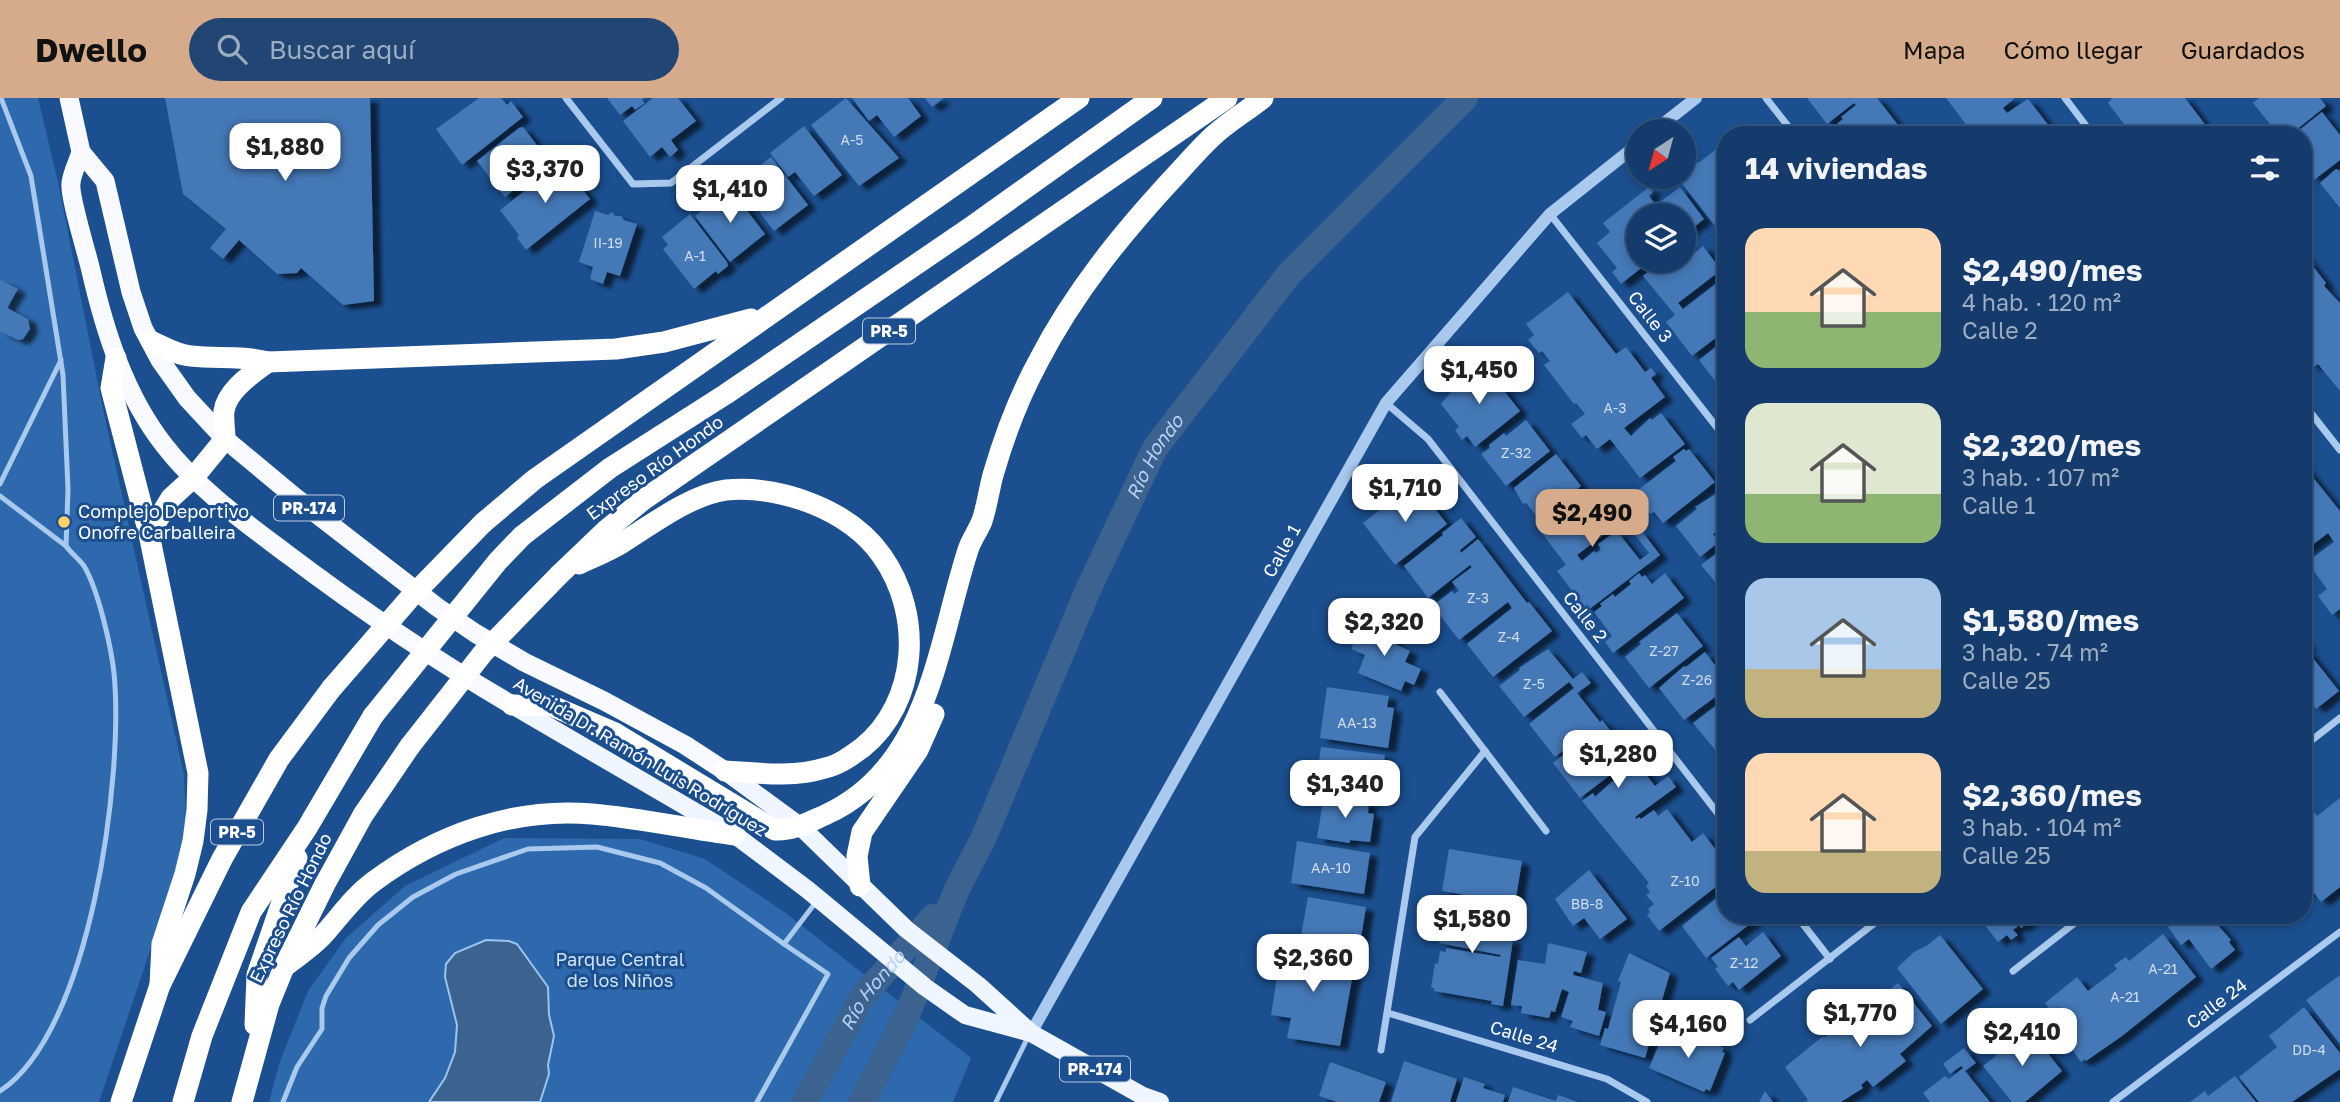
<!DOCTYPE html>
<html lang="es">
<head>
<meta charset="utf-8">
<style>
	:root { --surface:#143b6b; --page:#214673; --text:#f1f3f6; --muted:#9dadc1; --line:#33557e; --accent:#d6ab8b }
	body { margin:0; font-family:"Golos Text",sans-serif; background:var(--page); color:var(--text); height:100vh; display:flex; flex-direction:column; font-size:26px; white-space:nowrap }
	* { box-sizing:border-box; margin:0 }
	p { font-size:23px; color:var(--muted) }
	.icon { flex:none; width:38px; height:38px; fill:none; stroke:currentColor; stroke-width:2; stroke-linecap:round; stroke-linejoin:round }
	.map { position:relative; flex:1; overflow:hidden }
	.drawer { position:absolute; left:1717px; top:28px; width:595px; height:798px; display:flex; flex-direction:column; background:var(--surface); border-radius:28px; box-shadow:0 4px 10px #0003,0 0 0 2px var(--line) }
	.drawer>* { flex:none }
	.needle { width:46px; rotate:216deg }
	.fabs { position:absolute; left:1626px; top:21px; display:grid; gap:14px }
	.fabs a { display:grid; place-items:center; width:70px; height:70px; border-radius:50%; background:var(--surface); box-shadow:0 4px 10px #0003,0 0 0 2px var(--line); font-size:35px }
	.price { position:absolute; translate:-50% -60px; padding:0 16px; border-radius:14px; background:#fff; color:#222; font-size:23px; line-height:46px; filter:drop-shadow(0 2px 4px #0008) }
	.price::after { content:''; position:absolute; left:50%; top:42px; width:21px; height:16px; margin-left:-10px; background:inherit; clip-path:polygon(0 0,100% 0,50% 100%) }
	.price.selected { background:var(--accent); color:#111 }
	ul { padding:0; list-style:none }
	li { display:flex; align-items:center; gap:21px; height:175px; padding:0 28px }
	li span { display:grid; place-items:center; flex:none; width:196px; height:140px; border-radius:21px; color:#555 }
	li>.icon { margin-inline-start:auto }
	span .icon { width:84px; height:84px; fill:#fffc; stroke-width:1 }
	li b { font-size:30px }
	h2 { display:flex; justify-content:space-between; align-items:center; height:84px; padding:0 28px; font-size:30px }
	header { display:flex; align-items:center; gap:42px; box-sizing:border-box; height:98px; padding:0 35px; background:var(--accent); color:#111 }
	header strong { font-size:33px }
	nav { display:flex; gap:38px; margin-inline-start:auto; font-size:24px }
	.search { width:490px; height:63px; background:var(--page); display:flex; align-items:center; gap:18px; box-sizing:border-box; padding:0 24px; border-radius:38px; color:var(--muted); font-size:26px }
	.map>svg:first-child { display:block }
	.green { fill:#2e69ad }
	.water { fill:#3c6290; stroke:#9cc4f0; stroke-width:2 }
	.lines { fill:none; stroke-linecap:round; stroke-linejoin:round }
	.canal { stroke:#3c6290; stroke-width:26 }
	.building { fill:#4478b7; filter:url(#shadow) }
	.service { stroke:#a9c9ee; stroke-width:5 }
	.minor { stroke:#a9c9ee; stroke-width:7 }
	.tertiary { stroke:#a9c9ee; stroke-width:12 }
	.primary { stroke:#f0f6ff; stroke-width:18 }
	.trunk { stroke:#f8faff; stroke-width:19 }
	.motorway { stroke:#fff; stroke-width:21 }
	.motorway-bridge { stroke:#fff; stroke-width:21 }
	.poi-dot { fill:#ffd166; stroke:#1b4f8f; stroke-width:2.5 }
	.labels { text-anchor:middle; stroke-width:6; stroke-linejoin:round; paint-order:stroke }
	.number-label { font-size:14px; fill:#d0dded }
	.shield { fill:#1b4f8f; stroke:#bbcadd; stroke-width:2 }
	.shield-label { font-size:16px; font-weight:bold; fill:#fff }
	.street-label { font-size:18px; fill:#fff; stroke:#1b4f8f }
	.poi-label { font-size:18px; fill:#fff; stroke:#1b4f8f; text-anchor:start }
	.park-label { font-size:18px; fill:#cfe3fa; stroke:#1b4f8f }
	.water-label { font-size:19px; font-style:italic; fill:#b5d3f5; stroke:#1b4f8f }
</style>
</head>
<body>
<header>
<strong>Dwello</strong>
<div class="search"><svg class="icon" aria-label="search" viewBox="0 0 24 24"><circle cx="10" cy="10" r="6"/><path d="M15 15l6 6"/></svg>Buscar aquí</div>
<nav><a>Mapa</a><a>Cómo llegar</a><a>Guardados</a></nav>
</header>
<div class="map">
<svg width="2340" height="1004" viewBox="0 0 2340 1004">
	<defs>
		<filter id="shadow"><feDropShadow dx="8" dy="4.5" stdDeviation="2" flood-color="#0009"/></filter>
	</defs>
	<rect width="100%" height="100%" fill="#1b4f8f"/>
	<g class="green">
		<path d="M0,0H38L58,84L103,311L184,677L186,723L179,767L99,1004H0Z"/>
		<path d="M504,740L640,741L705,761L783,813L971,960L953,1004H269L280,963L308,893L346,840L405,788Z"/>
	</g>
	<path class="water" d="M486,842L509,843L517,846L548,889L549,917L554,938L548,967L549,976L540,1004H429L445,980L455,954L457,927L445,879L446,866L455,855Z"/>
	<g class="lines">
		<g class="canal">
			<path id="s1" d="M805,1004L863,898L933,819"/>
			<path id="s2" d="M862,1004L907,917L957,791L983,741L1088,492L1155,350L1289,176L1465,0"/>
		</g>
	</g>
	<g class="building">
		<path d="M165,0H370L374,203L343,207L301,170L297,175L277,176L239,142L223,161L210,150L226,131L183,96Z"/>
		<path d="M479,0H501L507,7L511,3L523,19L462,67L436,31Z"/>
		<path d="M607,0H644L642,2L645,5L635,12L632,8L620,17Z"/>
		<path d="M653,0H678L696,23L671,42L678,52L670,59L662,49L650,59L623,23Z"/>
		<path d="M846,0L899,60L859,88L811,27Z"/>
		<path d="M852,0H908L921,18L894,39L877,17L869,23Z"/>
		<path d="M925,0H944L932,9Z"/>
		<path d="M1807,0H1877L1902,32L1899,37H1836L1831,31L1843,21L1841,19L1856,7L1854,5L1827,26Z"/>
		<path d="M1946,0H2015L2003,10L2007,15L2028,1L2053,33L2048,37H1974Z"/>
		<path d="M2112,0H2185L2213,37H2136L2134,33L2131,35L2108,5Z"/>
		<path d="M2259,0H2320L2326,8L2290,37H2268L2274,31L2253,5Z"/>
		<path d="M2322,14L2340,37V62L2314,82L2303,67V37H2293Z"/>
		<path d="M804,28L842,77L814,98L795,74L788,79L770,55Z"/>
		<path d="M523,29L550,64L505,99L477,63L519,30Z"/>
		<path d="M1726,44V142L1677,79H1684V70L1694,61L1698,65Z"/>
		<path d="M771,59L808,107L774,133L737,85Z"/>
		<path d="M562,64L590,101L526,152L517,140L519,137L500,112Z"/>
		<path d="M2336,71L2340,73V110L2320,85Z"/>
		<path d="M1649,89L1653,94L1649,98L1656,107L1680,89L1704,121L1684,137V117H1638V163H1650L1621,186L1612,174L1617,170L1597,145L1610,134L1603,125Z"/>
		<path d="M730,90L765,136L730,164L695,118Z"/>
		<path d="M595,113L608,117L612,114L615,118H621L624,122L637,126L620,178L607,174L603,186L590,181L593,169L579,164Z"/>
		<path d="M690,116L727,164L728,168L718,176L716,173L694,191L663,151L668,147L662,139Z"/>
		<path d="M1684,143L1693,156L1703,148L1721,172L1678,205L1683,211L1722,181L1726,185V232L1692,258L1666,224L1675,217L1643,178L1662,163H1684Z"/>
		<path d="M2305,158L2326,185L2324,188L2340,205V293L2318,266L2313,269L2303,257Z"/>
		<path d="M0,182L18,191L7,210L28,221L30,231L23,241L18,242L0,233Z"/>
		<path d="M1568,194L1616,256L1626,249L1645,274L1651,270L1656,276L1651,280L1665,299L1624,330L1631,338L1650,320L1652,322L1661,315L1685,346L1640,380L1610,341L1597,351L1586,337L1582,340L1571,326L1585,316L1576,305L1574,306L1544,267L1550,263L1542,253L1539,255L1528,242L1534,237L1526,226Z"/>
		<path d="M1726,241V297L1699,262Z"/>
		<path d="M1476,263L1498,292L1501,289L1520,313L1475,349L1467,338L1462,342L1455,332L1459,329L1441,306Z"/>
		<path d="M1526,322L1550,353L1506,388L1481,356L1490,350L1489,347L1504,335L1506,338Z"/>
		<path d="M1684,351L1686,353L1689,351L1715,384L1663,425L1654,414L1650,416L1644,408L1648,404L1638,392L1676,363L1673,359Z"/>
		<path d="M1556,356L1581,388L1539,421L1526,405L1523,406L1514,390Z"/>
		<path d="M2303,367L2340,413V511L2332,517L2318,498L2327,491L2307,464L2334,444L2328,435L2303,454Z"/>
		<path d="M1415,385L1447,426L1395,467L1363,425Z"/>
		<path d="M1722,392L1726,397V427L1713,436L1719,444L1700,459L1676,428L1697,411L1695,409Z"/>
		<path d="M1589,393L1615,428L1577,457L1582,463L1594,453L1596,455L1601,452L1598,446L1617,433L1640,462L1649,455L1635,437L1641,432L1660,457L1587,513L1557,473L1566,467L1535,426L1576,395L1579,400Z"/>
		<path d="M1461,420L1476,439L1460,452L1461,455L1478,441L1527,505L1529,504L1552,533L1493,579L1467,546L1512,510L1508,504L1459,542L1435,511L1438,509L1435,506L1452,493L1454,496L1459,493L1452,484L1472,469L1470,467L1428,500L1404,468L1443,437L1442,435Z"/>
		<path d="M1726,448V497L1701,467Z"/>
		<path d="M1639,475L1642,479L1645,477L1652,486L1665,475L1684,500L1613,555L1605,544L1612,538L1594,514L1602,508L1600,506L1613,496L1615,499L1631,486L1629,483Z"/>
		<path d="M1677,515L1703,548L1649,590L1625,559L1641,546L1639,544Z"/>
		<path d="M1362,525L1397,537L1393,545L1410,553L1405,564L1421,571L1414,587L1405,583L1401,593L1358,575L1365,557L1351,551Z"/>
		<path d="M2303,541L2308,547L2305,550L2339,593L2316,611L2309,602L2303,606Z"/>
		<path d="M1548,551L1573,581L1582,574L1591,585L1577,595L1600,624L1602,622L1623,649L1635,638L1646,651L1634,661L1655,688L1668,678L1676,689L1635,719L1636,721L1639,719L1641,721L1654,712L1658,718L1667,711L1692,744L1703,735L1726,765V781L1659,833L1647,817L1650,814L1648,811L1654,806L1646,797L1650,794L1646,788L1649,785L1582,703L1593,695L1595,699L1615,681L1616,683L1619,681L1614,674L1580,700L1553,665L1579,644L1577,642L1555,659L1529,626L1574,590L1569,584L1524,619L1499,588L1520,572L1519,570Z"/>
		<path d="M1705,554L1720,574L1726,570V591L1684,622L1659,590L1684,568L1686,569Z"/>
		<path d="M1327,589L1389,598L1387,609L1394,610L1388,650L1320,640Z"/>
		<path d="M1726,600V686L1716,675L1723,669L1717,662L1721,659L1693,625Z"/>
		<path d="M1321,649L1385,657L1384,664L1391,665L1389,678L1382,677L1379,700L1315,691Z"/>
		<path d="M1324,697L1369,704L1368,715L1374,716L1370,744L1350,742V745L1317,740Z"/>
		<path d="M2340,700V789L2321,804L2311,791L2303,798V727L2306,725L2304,722L2314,714L2317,718Z"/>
		<path d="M1297,743L1370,755L1364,796L1291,785Z"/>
		<path d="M1449,751L1522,763L1515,806L1442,793Z"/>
		<path d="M1589,772L1627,821L1600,841L1584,820L1573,828L1555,801Z"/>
		<path d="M1726,789V817L1759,819L1706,860L1682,828L1723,795L1721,792Z"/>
		<path d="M1308,799L1366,809L1359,852L1300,843Z"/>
		<path d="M1445,804L1498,812L1494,840L1513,842L1503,908L1491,906L1492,903L1434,893V890H1431L1435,865L1438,866L1440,853L1446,854V850L1500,859L1501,857L1439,845Z"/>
		<path d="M1977,817H2037L2021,830L2019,827L2013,832L2018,837L2011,842L2007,837L1998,844Z"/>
		<path d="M2187,817H2209L2231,842L2229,844L2235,852L2211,871L2189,841L2181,847L2168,829Z"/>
		<path d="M1763,834L1781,858L1739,892L1733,884L1728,888L1715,871L1718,869L1711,860L1739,839L1746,848Z"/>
		<path d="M2163,836L2196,879L2122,938L2086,963L2085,961L2081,964L2071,950L2074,948L2053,921L2062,914L2058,909L2052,914L2045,905L2077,879L2088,893L2117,871L2114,867L2126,859L2129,863Z"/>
		<path d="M1940,837L1983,891L1941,926L1897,870L1914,854L1928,847Z"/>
		<path d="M1283,841L1296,843L1295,850L1350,859L1348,869L1354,870L1340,948L1287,940L1291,920L1271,917Z"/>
		<path d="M1548,845L1587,854L1581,875L1574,873L1573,877L1603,885L1598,912L1606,914L1599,938L1570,929L1573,923L1561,919L1569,894L1562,891L1555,914L1551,913L1549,920L1521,915L1522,908L1511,907L1518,862L1545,866Z"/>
		<path d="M1629,855L1670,875L1645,960L1600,947L1605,930L1608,931L1621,884L1618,883Z"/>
		<path d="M2340,877V946L2306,902Z"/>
		<path d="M1898,885L1932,928L1900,956L1906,963L1873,989L1867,982L1861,987L1863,990L1841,1004H1805L1808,1002L1785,969L1823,938L1824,940L1832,933L1834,935L1885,890L1888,893Z"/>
		<path d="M2304,909L2340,955V971L2292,1004H2259L2239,979L2277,949L2269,938Z"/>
		<path d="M1666,930L1697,943L1698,940L1705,943L1703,946L1707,948L1708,944L1724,950L1722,954L1725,955L1710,993L1706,991L1704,994L1649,970Z"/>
		<path d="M2015,930L2022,938H2025L2031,934L2062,973L2025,1004H2012L1983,968L2015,942L2009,935Z"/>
		<path d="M1964,950L1976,965L1965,973L1990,1004H1930L1923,995L1945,978L1949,981L1963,970L1961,968L1950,976L1943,966Z"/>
		<path d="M1404,963L1457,981L1450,1004H1391Z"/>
		<path d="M1330,964L1386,984L1379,1004H1337L1319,998Z"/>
		<path d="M2235,978L2256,1004H2190L2205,993L2208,998Z"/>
		<path d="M1464,979L1485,986L1483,990L1505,997L1503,1004H1456Z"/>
		<path d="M1513,989L1556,1003L1558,997L1578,1004H1508Z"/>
		<path d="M1765,993L1773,1004H1759Z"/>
	</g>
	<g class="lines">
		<g class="service">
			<path d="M0,386L61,262"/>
			<path d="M0,398L66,448"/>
			<path d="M0,993C91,934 124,677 114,575C111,548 98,491 84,468C79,461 71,455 66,448L68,391L63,277L31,78L1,0"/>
			<path d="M283,1004L297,969L322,931V910L326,898L349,860L378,827L413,799L456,776L528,751L597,749L660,765L706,790L784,846"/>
			<path d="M757,1004L828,876L784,846L816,804"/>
			<path d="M996,1004L1029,937"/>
		</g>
		<g class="minor">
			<path d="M566,0L633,86L671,85L781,0"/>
			<path d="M1766,0L1795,37"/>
			<path d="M2065,0L2093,37"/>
			<path d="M1550,116L1726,341"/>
			<path d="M1386,305L1428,341L1726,726"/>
			<path d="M2303,305L2340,352"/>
			<path d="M1440,594L1546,733"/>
			<path d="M2303,649L2340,620"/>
			<path d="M1796,817L1830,861"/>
			<path d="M2013,873L2085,817"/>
			<path d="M1388,915L1607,981L1647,1004"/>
			<path d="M1750,922L1885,817"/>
			<path d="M1381,952L1415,739L1485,653"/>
			<path d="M2113,1004L2340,834"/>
		</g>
		<g class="tertiary">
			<path d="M1654,33L1696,0"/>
			<path d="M1031,935L1386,305L1550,116L1638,46"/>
		</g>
		<g class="primary">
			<path d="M512,607L735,737L808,792L925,889L965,917L1031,935"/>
			<path d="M725,673L800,728L906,831L978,887L1031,935L1143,998L1160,1004"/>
		</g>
		<g class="trunk">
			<path d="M69,0L81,54L105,83L131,194L143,230L160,262L187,300L225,341L296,400L437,509L475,535L524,564L604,603L685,647L725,673"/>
			<path d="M81,54C78,64 72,75 71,85C69,98 87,155 91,173C105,234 125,297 164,347C198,391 243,423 287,456C360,511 433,561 512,607"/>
		</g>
		<g class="motorway">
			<path d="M151,243C164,249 177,257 191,258C218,261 241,257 268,264L616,251L664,244L751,221"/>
			<path d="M116,260L111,290L149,436L198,675L197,712L193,743L185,776L162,846L160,887"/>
			<path d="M483,425L535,381L1079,0"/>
			<path d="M149,436L171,400L194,379L225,341C225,332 223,322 224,313C227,292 252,276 268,264"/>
			<path d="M522,438L610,370L726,296L971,129L1152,0"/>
			<path d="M579,466C594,459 609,453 622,445C651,427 692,396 726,392C781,387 850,412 882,458C923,516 919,604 862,650C851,658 839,667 825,670C793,680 757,675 725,673"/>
			<path d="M559,477L605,433L643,402L1227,0"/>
			<path d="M512,607L552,608L615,635L775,732C793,733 809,724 825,717C929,670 937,548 968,452C971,442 978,433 982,423C987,408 989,392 993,377C1004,339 1019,299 1038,264C1074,194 1123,134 1176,77C1188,64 1200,50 1213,38C1228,24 1247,13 1263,0"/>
			<path d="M860,788L857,758L862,734L918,652L934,616"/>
			<path d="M284,869C298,858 314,848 325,835C341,817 354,798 373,784C436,737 513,709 592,716C640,720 688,731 735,737"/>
			<path d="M255,927L257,877L297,760"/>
			<path d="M121,1004L160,887L222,761L279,661L331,591"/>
			<path d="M183,1004L202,938L251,814L307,730L373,618"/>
			<path d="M242,1004L269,906L284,869L325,786L363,717L410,648"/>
		</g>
		<g class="motorway-bridge">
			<path d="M331,591L409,501L483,425"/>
			<path d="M373,618L498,463L522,438"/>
			<path d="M410,648L483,555L559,477"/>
		</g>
	</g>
	<circle class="poi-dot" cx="64" cy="424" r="7"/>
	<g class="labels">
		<g class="number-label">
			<text x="852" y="47">A-5</text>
			<text x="608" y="150">II-19</text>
			<text x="695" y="163">A-1</text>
			<text x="1615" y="315">A-3</text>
			<text x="1516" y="360">Z-32</text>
			<text x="1478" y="505">Z-3</text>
			<text x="1509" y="544">Z-4</text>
			<text x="1664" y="558">Z-27</text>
			<text x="1697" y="587">Z-26</text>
			<text x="1534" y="591">Z-5</text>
			<text x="1357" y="630">AA-13</text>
			<text x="1331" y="775">AA-10</text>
			<text x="1685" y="788">Z-10</text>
			<text x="1587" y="811">BB-8</text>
			<text x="1744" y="870">Z-12</text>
			<text x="2163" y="876">A-21</text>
			<text x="2125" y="904">A-21</text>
			<text x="2309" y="957">DD-4</text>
		</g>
		<g class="shield">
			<rect x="863" y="220.5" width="52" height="25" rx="5"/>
			<rect x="274" y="397.5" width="70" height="25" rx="5"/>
			<rect x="211" y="721.5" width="52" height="25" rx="5"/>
			<rect x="1060" y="958.5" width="70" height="25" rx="5"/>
		</g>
		<g class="shield-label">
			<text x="889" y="239">PR-5</text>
			<text x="309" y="416">PR-174</text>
			<text x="237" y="740">PR-5</text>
			<text x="1095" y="977">PR-174</text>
		</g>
		<g class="street-label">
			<text transform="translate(1650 219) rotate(52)" y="6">Calle 3</text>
			<text transform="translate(655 370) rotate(-36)" y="6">Expreso Río Hondo</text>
			<text transform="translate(1282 453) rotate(-61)" y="6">Calle 1</text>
			<text transform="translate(1585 519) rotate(52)" y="6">Calle 2</text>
			<text transform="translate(640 659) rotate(31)" y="6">Avenida Dr. Ramón Luis Rodríguez</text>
			<text transform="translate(291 810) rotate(-64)" y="6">Expreso Río Hondo</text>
			<text transform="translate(2217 906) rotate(-37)" y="6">Calle 24</text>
			<text transform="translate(1524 939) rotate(17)" y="6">Calle 24</text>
		</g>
		<g class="poi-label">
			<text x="78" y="420">Complejo Deportivo<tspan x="78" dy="21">Onofre Carballeira</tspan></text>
		</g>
		<g class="park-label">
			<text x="620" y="868">Parque Central<tspan x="620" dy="21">de los Niños</tspan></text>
		</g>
		<g class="water-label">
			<text dy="7" stroke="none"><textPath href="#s2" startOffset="709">Río Hondo</textPath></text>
			<text dy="7" stroke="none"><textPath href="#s1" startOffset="131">Río Hondo</textPath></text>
		</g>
	</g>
</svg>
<div class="fabs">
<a><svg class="needle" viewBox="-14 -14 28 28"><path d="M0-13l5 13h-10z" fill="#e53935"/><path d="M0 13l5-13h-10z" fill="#9dadc1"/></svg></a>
<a><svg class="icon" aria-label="layers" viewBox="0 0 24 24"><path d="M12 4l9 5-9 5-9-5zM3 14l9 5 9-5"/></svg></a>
</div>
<b class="price" style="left:285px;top:85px">$1,880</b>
<b class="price" style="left:545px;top:107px">$3,370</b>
<b class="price" style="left:730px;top:127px">$1,410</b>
<b class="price" style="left:1479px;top:308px">$1,450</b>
<b class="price" style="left:1405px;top:426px">$1,710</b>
<b class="price selected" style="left:1592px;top:451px">$2,490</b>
<b class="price" style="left:1384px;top:560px">$2,320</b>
<b class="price" style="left:1618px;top:692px">$1,280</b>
<b class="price" style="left:1345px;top:722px">$1,340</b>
<b class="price" style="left:1472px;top:857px">$1,580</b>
<b class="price" style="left:1313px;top:896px">$2,360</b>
<b class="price" style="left:1860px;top:951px">$1,770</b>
<b class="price" style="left:1688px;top:962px">$4,160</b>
<b class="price" style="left:2022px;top:970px">$2,410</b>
<section class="drawer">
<h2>14 viviendas<svg class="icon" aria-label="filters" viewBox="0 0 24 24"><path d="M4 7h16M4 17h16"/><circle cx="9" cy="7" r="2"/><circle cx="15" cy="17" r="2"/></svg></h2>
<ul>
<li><span style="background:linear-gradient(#ffd9b3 60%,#8fb573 0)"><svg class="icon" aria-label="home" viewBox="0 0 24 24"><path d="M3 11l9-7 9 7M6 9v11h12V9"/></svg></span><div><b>$2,490/mes</b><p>4 hab. · 120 m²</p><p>Calle 2</p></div></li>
<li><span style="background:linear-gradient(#dfe7d0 65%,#8fb573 0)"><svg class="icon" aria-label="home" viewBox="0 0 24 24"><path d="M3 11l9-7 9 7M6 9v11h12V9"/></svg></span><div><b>$2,320/mes</b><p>3 hab. · 107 m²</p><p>Calle 1</p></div></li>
<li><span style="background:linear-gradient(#a9c7e8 65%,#c2b280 0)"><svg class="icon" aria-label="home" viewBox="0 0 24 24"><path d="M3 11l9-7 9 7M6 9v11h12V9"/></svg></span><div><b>$1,580/mes</b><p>3 hab. · 74 m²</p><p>Calle 25</p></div></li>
<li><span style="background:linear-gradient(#ffd9b3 70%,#c2b280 0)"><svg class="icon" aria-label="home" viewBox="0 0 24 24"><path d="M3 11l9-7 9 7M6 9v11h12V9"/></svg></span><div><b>$2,360/mes</b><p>3 hab. · 104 m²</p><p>Calle 25</p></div></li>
</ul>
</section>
</div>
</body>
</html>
